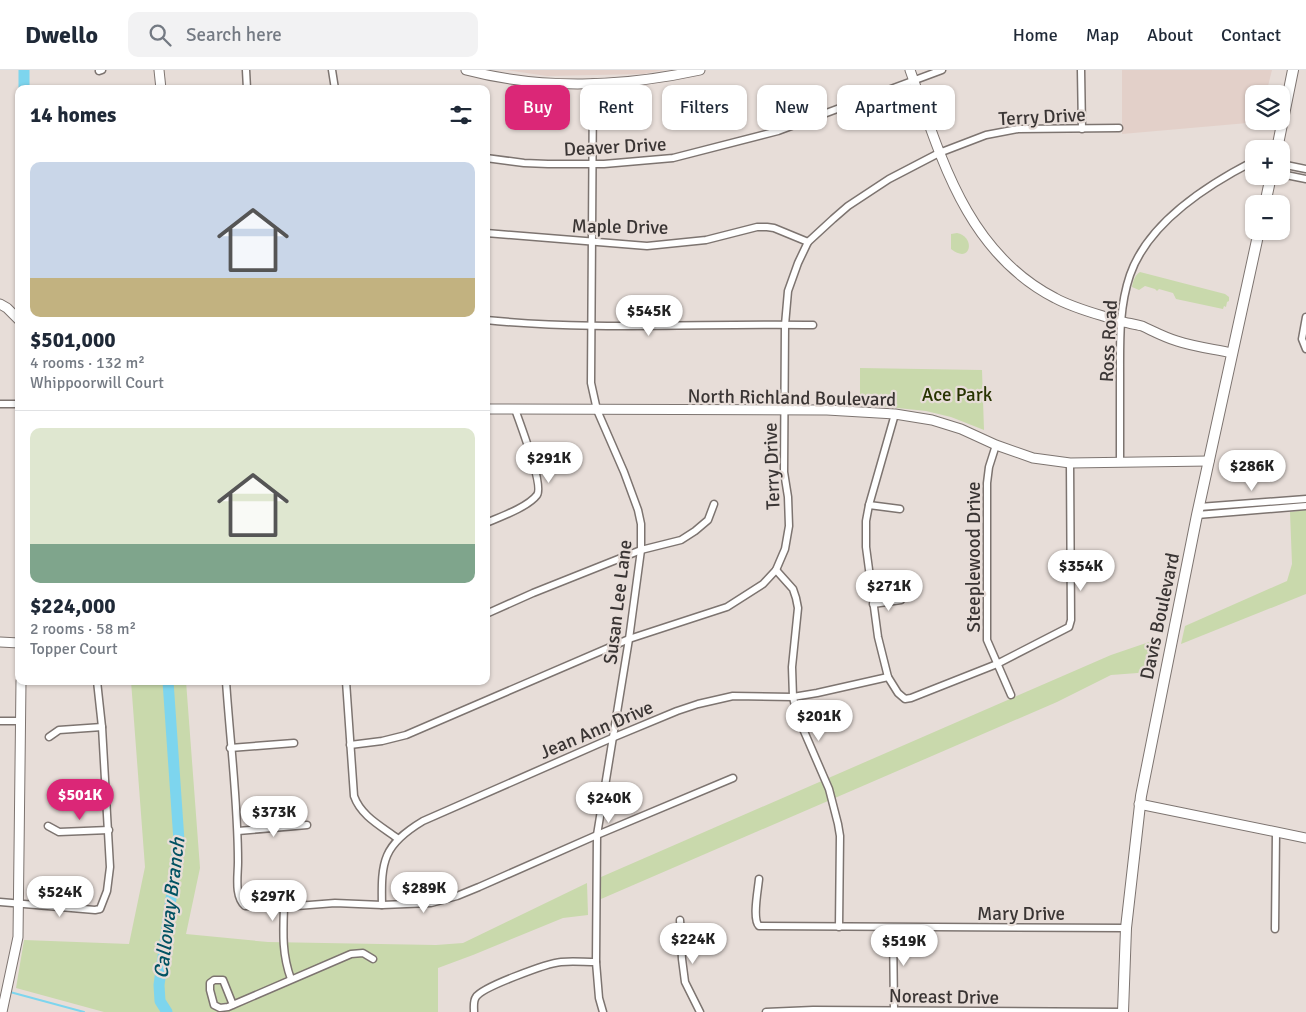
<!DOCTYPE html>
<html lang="en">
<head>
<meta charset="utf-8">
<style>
	:root { --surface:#fff; --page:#f2f2f3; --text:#1f2937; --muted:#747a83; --line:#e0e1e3; --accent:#db2777 }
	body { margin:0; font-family:Signika,sans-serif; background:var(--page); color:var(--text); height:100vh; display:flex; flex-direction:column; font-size:19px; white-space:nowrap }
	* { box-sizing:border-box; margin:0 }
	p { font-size:16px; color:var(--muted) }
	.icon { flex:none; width:28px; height:28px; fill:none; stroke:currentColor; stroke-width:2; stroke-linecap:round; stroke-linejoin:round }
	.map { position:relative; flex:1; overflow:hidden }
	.drawer { position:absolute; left:15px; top:15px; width:475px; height:600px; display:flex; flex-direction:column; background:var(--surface); border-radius:10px; box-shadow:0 1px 4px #0004 }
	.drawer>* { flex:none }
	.guide { position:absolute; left:505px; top:15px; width:475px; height:45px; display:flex; gap:10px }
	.buttons { position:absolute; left:1245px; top:15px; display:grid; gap:10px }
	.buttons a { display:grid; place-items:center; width:45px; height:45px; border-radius:10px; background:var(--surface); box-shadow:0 1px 4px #0004; font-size:25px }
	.price { position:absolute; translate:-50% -42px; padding:0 11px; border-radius:18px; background:#fff; color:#222; font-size:16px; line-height:32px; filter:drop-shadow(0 1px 2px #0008) }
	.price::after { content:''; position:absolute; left:50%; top:30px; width:15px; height:11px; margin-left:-8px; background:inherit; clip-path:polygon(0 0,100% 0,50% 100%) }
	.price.selected { background:var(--accent); color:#fff }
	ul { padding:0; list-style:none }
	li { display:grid; align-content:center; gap:10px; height:265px; padding:0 15px }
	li+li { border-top:1px solid var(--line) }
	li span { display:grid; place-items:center; height:155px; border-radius:10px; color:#555 }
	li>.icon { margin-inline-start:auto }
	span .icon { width:90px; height:90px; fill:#fffc; stroke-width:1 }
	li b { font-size:21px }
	h2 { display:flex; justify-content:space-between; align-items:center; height:60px; padding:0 15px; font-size:21px }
	.chip { padding:0 18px; border-radius:10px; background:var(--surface); box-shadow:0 1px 4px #0004; font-size:18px; line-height:45px }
	.chip.selected { background:var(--accent); color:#fff }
	header { display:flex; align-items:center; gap:30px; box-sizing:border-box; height:70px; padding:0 25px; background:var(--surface); border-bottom:1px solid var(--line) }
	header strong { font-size:24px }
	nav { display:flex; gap:28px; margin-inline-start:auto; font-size:18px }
	.search { width:350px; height:45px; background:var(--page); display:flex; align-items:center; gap:12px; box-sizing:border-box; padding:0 18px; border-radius:10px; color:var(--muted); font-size:19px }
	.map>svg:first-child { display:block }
	.built { fill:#e3d0c9 }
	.green { fill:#c9d9ac }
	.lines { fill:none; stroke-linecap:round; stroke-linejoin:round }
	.stream { stroke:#7dd5ee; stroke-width:2 }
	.river { stroke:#7dd5ee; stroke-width:11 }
	.street-casing { stroke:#7d7470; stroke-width:9 }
	.secondary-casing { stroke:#7d7470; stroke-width:11 }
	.primary-casing { stroke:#7d7470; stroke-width:12 }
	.street { stroke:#fff; stroke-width:6 }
	.secondary { stroke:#fff; stroke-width:9 }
	.primary { stroke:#fff; stroke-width:10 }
	.labels { text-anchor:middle; stroke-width:4.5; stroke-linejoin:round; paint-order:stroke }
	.street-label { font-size:19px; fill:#3a3534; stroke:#e7ddd8 }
	.park-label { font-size:19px; fill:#273300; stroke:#e7ddd8 }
	.water-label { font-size:20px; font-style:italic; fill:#005162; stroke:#e7ddd8 }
</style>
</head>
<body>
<header>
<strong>Dwello</strong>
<div class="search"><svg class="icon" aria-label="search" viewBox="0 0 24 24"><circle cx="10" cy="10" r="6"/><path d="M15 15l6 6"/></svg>Search here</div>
<nav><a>Home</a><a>Map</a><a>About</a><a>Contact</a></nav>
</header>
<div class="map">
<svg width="1306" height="942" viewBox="0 0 1306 942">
	<rect width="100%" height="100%" fill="#e7ddd8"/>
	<g class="built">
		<path d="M506,0H664L643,4L547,6Z"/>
		<path d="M1122,0H1272L1266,24H1254V51L1259,52L1122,64Z"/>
	</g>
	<g class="green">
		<path d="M957,163C976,167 971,195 951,179V164Z"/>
		<path d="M1140,202L1225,224L1229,227V231L1227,232L1226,237L1224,236L1223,239L1176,229L1173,223L1159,219L1157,221L1155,219L1145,216L1139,220L1132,217C1133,211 1135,205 1140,202Z"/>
		<path d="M860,298L982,300L984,360L951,347L926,341L860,334Z"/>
		<path d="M1306,440V524L1181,574L1185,556L1287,511L1292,494L1290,442Z"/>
		<path d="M1155,570L1151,602L1111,605L1057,632L601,829V807L1111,585Z"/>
		<path d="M131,611H186L200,798L186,864L268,872L436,875L463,873L587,813L588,845L563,848L473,885L438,898V942H104L16,918L24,870L129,874L145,797Z"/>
	</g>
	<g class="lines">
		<path class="stream" d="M10,922L84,942"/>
		<g class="river">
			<path d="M24,0V19"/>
			<path d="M167,942L160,931L159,915L179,771L168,611"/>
		</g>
		<defs>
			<g id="street">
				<path d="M246,0L247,19"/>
				<path d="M332,0L335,19"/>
				<path d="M1081,0L1082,59"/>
				<path d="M99,1L102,0"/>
				<path d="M593,13L591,313L597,340L624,402L638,440L641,454V480L629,569L597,765L596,892L599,928L603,942"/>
				<path d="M486,88L524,93L548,94H604L673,88L778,61L942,0"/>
				<path d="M1281,94L1306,99"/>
				<path d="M1281,104L1306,109"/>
				<path d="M486,163L647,176L706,170L757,157H767L774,158L808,172"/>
				<path d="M1306,247L1302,269L1306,279"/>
				<path d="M486,250C595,261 704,253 813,255"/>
				<path d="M0,334H19"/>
				<path d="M895,344L869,435L866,451V477L878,567L888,607L898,623L905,629L911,628L997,594L1069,557L1071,550L1070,393"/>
				<path d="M996,375L989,397L987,413V570L1011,625"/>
				<path d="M1120,392C1120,362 1120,333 1120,304C1120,271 1119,237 1130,205C1148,153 1207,115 1254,91"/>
				<path d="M869,435L900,439"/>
				<path d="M1199,437L1306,429"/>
				<path d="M1197,445L1306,436"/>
				<path d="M486,453C500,447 528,437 537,425C544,415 520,354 515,339"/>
				<path d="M776,500L793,519L796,528L798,538L792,597L793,627L797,645L829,719L838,754L840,766L839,857"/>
				<path d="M873,534L901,530"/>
				<path d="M486,544L533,523L641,480L681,470L695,461L708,450L714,434"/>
				<path d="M226,611C230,671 238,732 238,792C238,806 234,826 245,836L284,837L335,833L382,835L431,833L457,826L479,817L597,765L733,708"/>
				<path d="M346,611L354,726C361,746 381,756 397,768"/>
				<path d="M0,651H21"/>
				<path d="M49,667L59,660L102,657"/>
				<path d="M350,675L382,671L406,665L629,569L727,537L763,514L776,500L785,479L789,456L788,427L784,402L785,255L788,221L798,193L808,172L833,149L848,136L889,109L939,83L986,65L1018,59L1119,58"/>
				<path d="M230,678L294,673"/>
				<path d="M48,756L59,762L109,760"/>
				<path d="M238,761L307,755"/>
				<path d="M759,809C758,820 752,849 759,856L1126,858"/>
				<path d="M0,832L95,840L100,839L107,821L110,797L102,657L97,611"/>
				<path d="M382,835C381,791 383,775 423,751L612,668L677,641L698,634L733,626L793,627L817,623L888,607"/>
				<path d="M284,837C283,863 282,885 291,909"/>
				<path d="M680,850L682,889L685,912L700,942"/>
				<path d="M893,858L894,940L895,942"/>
				<path d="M1275,859L1276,762"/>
				<path d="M233,935L223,910H214L210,913V920L214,935L220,938L228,937L351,884L363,883L373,889"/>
				<path d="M474,942C474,937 473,931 476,927C482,917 548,893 561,892C572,891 584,892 596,892"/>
				<path d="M766,942L813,940L1123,942"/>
			</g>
			<g id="secondary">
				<path d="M159,0L161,19"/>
				<path d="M466,0C541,20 624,17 700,0"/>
				<path d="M910,0C941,87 966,182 1055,228C1075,239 1098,244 1119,251C1127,253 1134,254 1142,256C1153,261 1164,267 1177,271C1195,277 1214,279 1232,283"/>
				<path d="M0,234L7,238L19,250"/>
				<path d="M486,339L827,340L895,344L932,350L961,359L996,375L1033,388L1070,393L1209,391"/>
				<path d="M0,572L19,573"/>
				<path d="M1139,734L1306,768"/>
				<path d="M2,942L18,867L21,611"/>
			</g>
			<g id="primary">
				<path d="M1277,79L1293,0"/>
				<path d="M1265,134L1271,106"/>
				<path d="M1123,942L1126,858L1141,726L1197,445L1259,161"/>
			</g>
		</defs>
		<use href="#street" class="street-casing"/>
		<use href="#secondary" class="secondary-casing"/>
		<use href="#primary" class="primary-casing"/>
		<use href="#street" class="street"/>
		<use href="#secondary" class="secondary"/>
		<use href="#primary" class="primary"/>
	</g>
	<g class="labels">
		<g class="street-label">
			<text transform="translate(1042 46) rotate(-3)" y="7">Terry Drive</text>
			<text transform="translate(615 76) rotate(-3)" y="7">Deaver Drive</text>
			<text transform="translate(620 156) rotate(1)" y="7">Maple Drive</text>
			<text transform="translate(1108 271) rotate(-87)" y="7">Ross Road</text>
			<text transform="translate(792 327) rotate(1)" y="7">North Richland Boulevard</text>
			<text transform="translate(771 396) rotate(-92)" y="7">Terry Drive</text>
			<text transform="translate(973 487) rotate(-90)" y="7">Steeplewood Drive</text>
			<text transform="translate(617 532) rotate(-83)" y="7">Susan Lee Lane</text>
			<text transform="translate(1159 546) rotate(-78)" y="7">Davis Boulevard</text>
			<text transform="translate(596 659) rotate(-23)" y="7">Jean Ann Drive</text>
			<text x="1021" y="850">Mary Drive</text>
			<text transform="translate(944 926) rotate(1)" y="7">Noreast Drive</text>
		</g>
		<g class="park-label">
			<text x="957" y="331">Ace Park</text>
		</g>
		<g class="water-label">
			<text transform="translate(169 838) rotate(-83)" y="7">Calloway Branch</text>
		</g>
	</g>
</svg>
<div class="buttons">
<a><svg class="icon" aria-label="layers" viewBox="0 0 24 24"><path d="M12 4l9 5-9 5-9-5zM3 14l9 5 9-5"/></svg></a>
<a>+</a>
<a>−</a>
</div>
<b class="price" style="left:649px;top:267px">$545K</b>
<b class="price" style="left:549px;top:414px">$291K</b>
<b class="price" style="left:1252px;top:422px">$286K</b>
<b class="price" style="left:1081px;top:522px">$354K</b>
<b class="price" style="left:889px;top:542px">$271K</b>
<b class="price" style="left:819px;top:672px">$201K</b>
<b class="price selected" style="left:80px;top:751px">$501K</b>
<b class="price" style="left:609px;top:754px">$240K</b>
<b class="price" style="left:274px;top:768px">$373K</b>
<b class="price" style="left:424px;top:844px">$289K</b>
<b class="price" style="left:60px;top:848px">$524K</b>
<b class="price" style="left:273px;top:852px">$297K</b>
<b class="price" style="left:693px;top:895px">$224K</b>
<b class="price" style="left:904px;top:897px">$519K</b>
<div class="guide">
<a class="chip selected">Buy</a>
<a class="chip">Rent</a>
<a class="chip">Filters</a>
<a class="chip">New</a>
<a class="chip">Apartment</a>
</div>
<section class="drawer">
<h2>14 homes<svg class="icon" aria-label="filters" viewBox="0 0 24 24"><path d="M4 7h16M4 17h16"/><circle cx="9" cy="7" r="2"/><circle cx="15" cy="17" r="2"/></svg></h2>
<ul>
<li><span style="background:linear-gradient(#c9d6e8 75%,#c2b280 0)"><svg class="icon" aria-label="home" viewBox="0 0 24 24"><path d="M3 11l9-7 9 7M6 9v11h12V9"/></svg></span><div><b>$501,000</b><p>4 rooms · 132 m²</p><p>Whippoorwill Court</p></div></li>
<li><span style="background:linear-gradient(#dfe7d0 75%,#7fa58c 0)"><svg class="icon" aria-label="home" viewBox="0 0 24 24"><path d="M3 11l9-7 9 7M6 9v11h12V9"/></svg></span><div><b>$224,000</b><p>2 rooms · 58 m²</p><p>Topper Court</p></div></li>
</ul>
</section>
</div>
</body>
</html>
